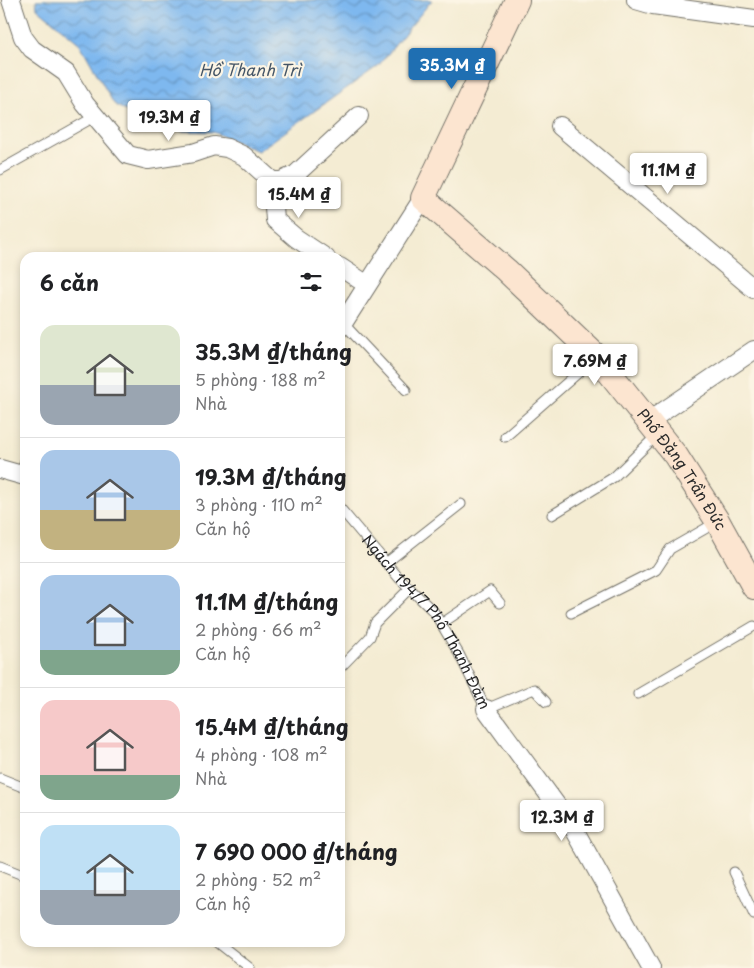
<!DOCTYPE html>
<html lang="vi">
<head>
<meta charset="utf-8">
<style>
	:root { --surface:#fff; --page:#f2f2f2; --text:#202124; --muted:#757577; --line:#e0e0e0; --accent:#1f6fb2 }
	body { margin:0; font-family:"Playpen Sans",sans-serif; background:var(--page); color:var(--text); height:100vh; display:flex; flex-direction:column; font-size:19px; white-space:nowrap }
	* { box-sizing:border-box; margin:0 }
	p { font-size:16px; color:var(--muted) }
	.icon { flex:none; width:28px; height:28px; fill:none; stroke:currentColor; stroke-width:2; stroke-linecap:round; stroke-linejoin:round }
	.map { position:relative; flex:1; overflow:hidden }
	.drawer { position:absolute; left:20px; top:252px; width:325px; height:695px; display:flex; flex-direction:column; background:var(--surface); border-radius:15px; box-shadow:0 2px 8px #0003 }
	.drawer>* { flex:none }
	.price { position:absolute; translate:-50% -42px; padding:0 11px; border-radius:5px; background:#fff; color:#222; font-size:16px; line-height:32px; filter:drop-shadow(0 1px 2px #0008) }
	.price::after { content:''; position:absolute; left:50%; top:30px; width:15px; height:11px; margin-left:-8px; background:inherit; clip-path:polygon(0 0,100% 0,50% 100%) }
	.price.active { background:var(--accent); color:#fff }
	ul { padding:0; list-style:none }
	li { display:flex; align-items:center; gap:15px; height:125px; padding:0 20px }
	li+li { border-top:1px solid var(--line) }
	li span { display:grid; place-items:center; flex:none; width:140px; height:100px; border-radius:15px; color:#555 }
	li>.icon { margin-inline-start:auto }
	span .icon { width:60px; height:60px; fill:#fffc; stroke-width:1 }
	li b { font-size:21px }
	h2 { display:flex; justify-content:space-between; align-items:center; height:60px; padding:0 20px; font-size:21px }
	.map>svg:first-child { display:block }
	.water { fill:url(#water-waves); stroke:#54728d }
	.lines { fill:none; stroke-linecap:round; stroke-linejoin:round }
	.lane-casing { stroke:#716f66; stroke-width:11 }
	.street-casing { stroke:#716f66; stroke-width:20 }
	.secondary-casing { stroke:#716f66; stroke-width:26 }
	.lane { stroke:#fff; stroke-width:9 }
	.street { stroke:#fff; stroke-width:18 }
	.secondary { stroke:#fce5d0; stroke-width:24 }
	.labels { text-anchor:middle; stroke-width:4.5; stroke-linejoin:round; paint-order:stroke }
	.street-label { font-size:15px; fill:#2b2b2b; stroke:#fcf5e5 }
	.water-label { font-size:16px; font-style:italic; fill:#456; stroke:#fcf5e5 }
</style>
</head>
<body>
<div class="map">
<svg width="754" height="968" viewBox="0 0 754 968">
	<defs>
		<pattern id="water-waves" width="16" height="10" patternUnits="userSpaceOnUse" patternTransform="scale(1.25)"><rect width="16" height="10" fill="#7eb8ef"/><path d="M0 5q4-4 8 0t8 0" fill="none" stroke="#6796c2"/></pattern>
	</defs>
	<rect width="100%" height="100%" fill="#fcf5e5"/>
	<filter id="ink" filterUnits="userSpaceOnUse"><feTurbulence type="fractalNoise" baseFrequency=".02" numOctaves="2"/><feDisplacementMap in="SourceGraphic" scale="10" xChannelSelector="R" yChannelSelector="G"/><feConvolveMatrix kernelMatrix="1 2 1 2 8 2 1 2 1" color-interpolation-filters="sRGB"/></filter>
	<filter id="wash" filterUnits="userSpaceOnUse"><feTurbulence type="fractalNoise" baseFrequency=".0096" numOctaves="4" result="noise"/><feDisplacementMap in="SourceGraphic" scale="20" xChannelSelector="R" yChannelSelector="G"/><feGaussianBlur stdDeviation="1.12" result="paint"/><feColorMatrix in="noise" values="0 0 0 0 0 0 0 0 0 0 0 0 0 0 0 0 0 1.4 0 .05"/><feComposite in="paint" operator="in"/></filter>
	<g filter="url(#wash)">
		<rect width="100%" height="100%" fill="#f4ecd3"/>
		<path class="water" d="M36,0H432L378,66L258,151L213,132L157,130L114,104L80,44L37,8Z"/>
	</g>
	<g filter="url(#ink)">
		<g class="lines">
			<defs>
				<g id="lane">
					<path d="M0,170L96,116"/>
					<path d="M343,323L406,390"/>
					<path d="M505,437L595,358"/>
					<path d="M20,475L25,461"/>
					<path id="s1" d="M340,508L399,578L434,612L459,654L486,709L534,689L546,702"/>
					<path d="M552,515L614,477L658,434"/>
					<path d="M386,563L461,504"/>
					<path d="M571,613L656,570L670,549L717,522"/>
					<path d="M441,624L490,591L500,603"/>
					<path d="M340,668L370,637L375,623L410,588"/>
					<path d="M638,694L754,626"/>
					<path d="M0,778L25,788"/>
					<path d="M0,866L25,876"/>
					<path d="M734,872L754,915"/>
					<path d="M217,942L250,968"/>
				</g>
				<g id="street">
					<path d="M11,0L23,37L32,49L66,73L85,104L128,155L148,160L193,153L214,146L227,148L244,156L272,181H281L295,175L359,116"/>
					<path d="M636,0L653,5L754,19"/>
					<path d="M560,126L754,289"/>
					<path d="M272,181L275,220L296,238L326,258"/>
					<path d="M340,267L366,284"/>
					<path d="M340,328L423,198"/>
					<path d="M649,421L754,350"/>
					<path d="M0,469L25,476"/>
					<path d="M486,709L574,829L651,968"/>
				</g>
				<g id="secondary">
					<path id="s2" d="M517,0L423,198L506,270L597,357L676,456L718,522L754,587"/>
				</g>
			</defs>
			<use href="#lane" class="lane-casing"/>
			<use href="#street" class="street-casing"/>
			<use href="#secondary" class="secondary-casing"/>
			<use href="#lane" class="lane"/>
			<use href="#street" class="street"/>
			<use href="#secondary" class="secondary"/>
		</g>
	</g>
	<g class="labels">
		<g class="street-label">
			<text dy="5" stroke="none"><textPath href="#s2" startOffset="596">Phố Đặng Trần Đức</textPath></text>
			<text dy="5" stroke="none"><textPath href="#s1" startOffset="144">Ngách 194/7 Phố Thanh Đàm</textPath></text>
		</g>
		<g class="water-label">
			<text x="250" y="76">Hồ Thanh Trì</text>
		</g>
	</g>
</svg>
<b class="price active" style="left:452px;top:90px">35.3M ₫</b>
<b class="price" style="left:169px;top:142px">19.3M ₫</b>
<b class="price" style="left:668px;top:195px">11.1M ₫</b>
<b class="price" style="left:299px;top:219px">15.4M ₫</b>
<b class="price" style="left:595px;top:386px">7.69M ₫</b>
<b class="price" style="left:562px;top:842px">12.3M ₫</b>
<section class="drawer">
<h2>6 căn<svg class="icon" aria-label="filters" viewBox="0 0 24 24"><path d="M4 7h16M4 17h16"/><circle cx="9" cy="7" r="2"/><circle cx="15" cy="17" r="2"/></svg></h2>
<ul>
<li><span style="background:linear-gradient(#dfe7d0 60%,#9aa5b1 0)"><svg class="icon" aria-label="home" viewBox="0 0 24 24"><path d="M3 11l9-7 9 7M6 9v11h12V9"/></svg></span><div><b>35.3M ₫/tháng</b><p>5 phòng · 188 m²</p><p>Nhà</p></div></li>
<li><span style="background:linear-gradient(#a9c7e8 60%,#c2b280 0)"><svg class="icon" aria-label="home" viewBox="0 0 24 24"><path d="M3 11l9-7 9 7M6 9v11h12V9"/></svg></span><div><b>19.3M ₫/tháng</b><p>3 phòng · 110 m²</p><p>Căn hộ</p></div></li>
<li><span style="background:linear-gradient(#a9c7e8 75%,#7fa58c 0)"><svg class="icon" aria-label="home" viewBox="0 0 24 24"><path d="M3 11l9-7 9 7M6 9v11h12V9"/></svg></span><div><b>11.1M ₫/tháng</b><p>2 phòng · 66 m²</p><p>Căn hộ</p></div></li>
<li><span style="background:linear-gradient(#f6c9c9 75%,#7fa58c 0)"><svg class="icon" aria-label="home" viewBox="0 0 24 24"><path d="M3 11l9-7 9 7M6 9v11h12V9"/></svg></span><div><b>15.4M ₫/tháng</b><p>4 phòng · 108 m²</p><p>Nhà</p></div></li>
<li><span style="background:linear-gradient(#bfe0f5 65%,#9aa5b1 0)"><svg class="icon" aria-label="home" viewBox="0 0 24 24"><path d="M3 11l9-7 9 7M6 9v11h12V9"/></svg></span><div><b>7 690 000 ₫/tháng</b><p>2 phòng · 52 m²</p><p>Căn hộ</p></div></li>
</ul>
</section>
</div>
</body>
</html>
